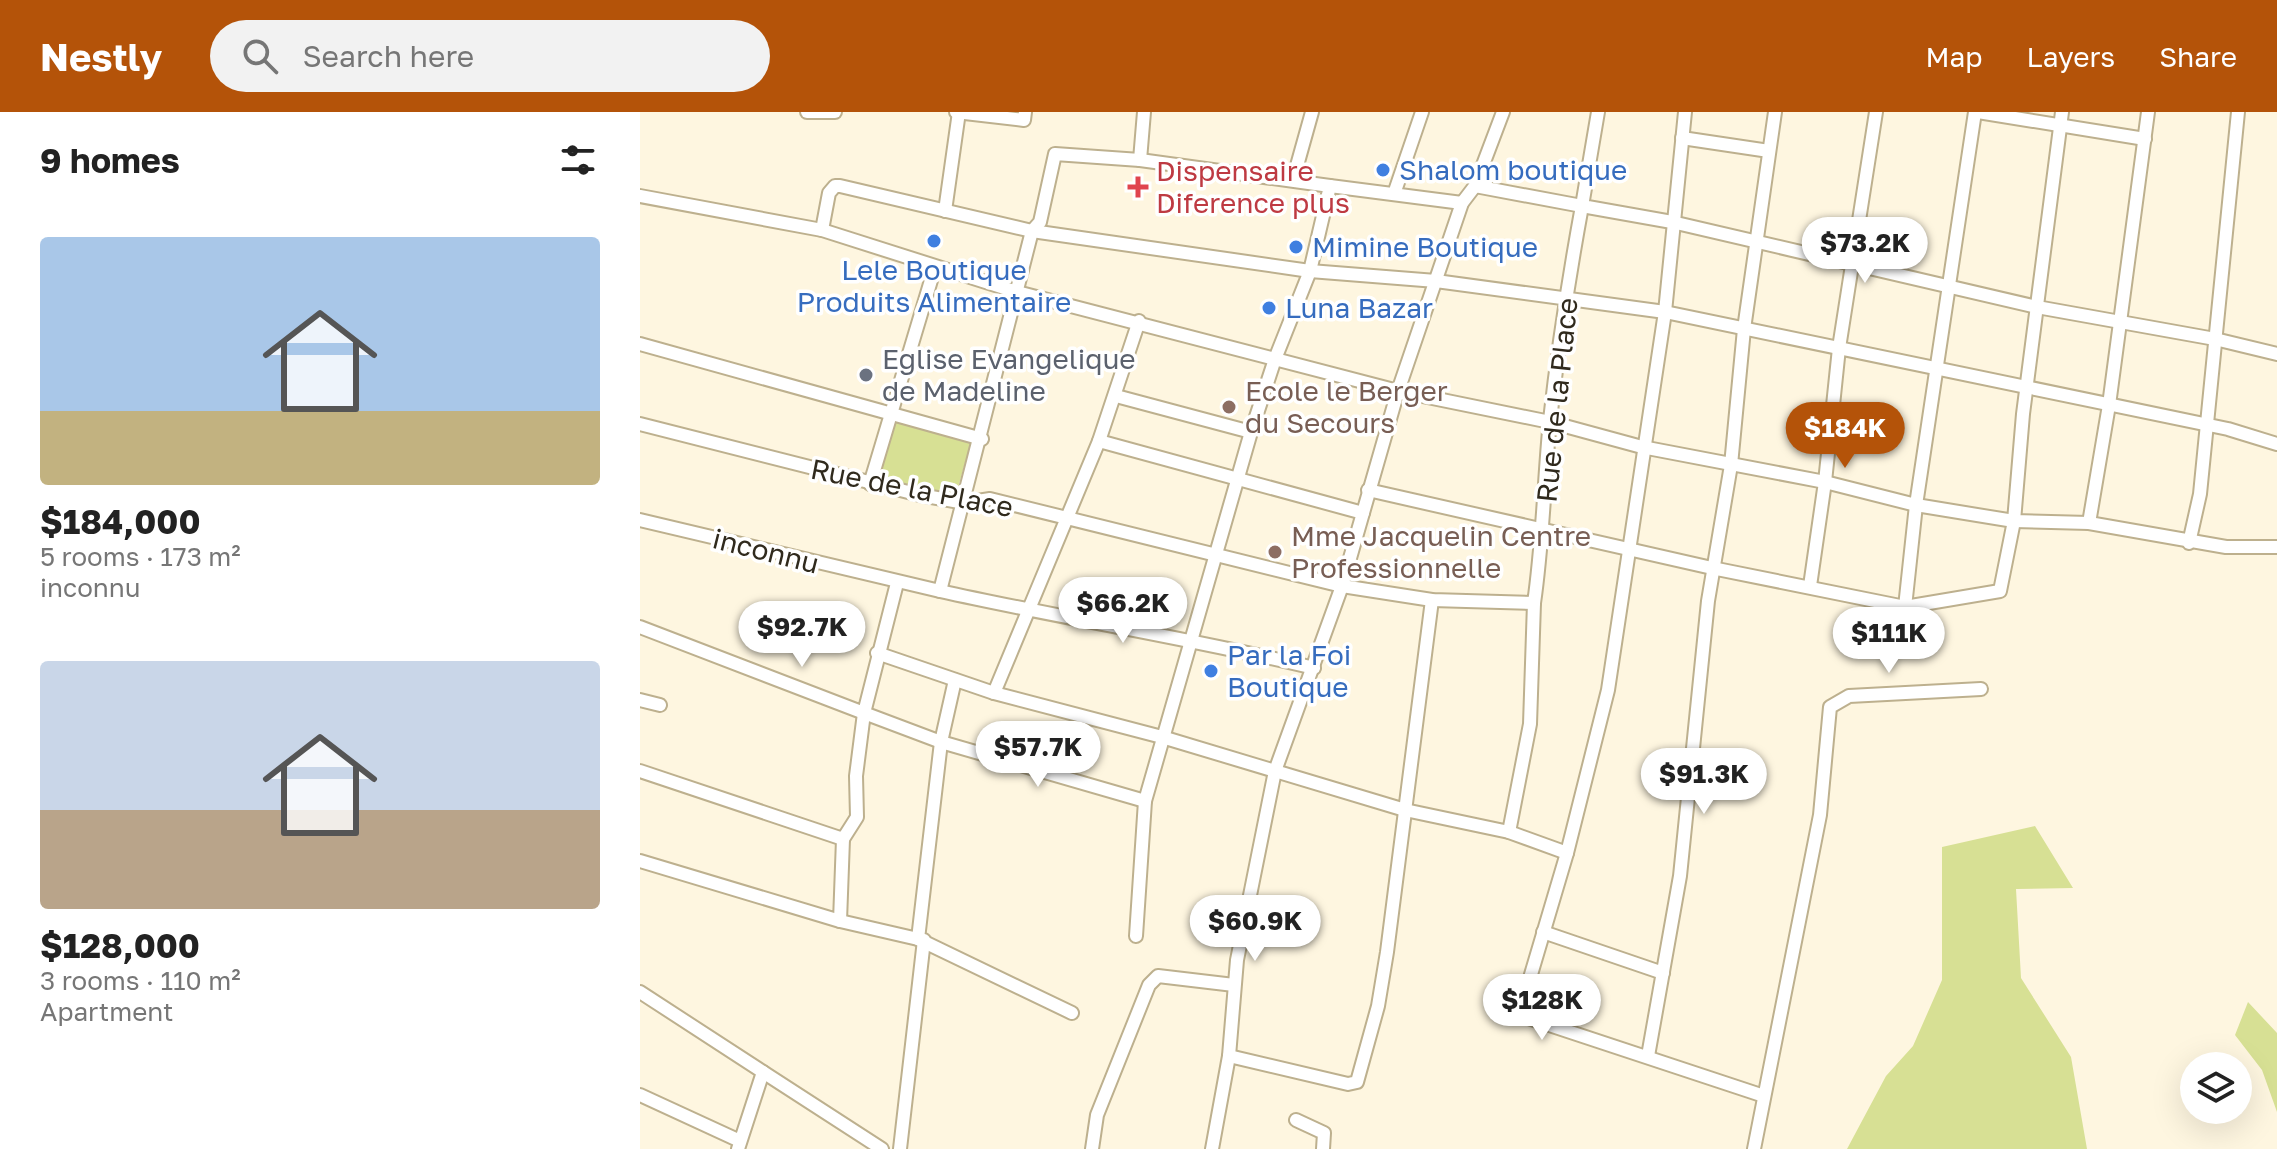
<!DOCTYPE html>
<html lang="en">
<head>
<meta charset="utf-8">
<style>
	:root { --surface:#fff; --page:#f2f2f2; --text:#222; --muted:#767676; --accent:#b45309 }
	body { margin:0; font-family:"Golos Text",sans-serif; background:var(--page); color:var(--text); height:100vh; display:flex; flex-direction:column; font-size:30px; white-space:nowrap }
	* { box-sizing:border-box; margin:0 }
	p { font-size:26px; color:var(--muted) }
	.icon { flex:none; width:44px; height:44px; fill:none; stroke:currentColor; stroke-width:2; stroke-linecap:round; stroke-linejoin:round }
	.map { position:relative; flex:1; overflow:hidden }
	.panel { display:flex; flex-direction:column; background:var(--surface); width:640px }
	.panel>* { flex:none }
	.controls { position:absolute; left:1540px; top:940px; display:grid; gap:16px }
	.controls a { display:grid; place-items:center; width:72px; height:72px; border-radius:50%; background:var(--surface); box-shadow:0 8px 32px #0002; font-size:40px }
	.price { position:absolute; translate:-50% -68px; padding:0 18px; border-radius:28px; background:#fff; color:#222; font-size:26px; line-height:52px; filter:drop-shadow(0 2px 4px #0008) }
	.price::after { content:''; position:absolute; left:50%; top:48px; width:24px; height:18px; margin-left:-12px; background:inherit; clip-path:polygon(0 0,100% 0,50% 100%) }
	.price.current { background:var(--accent); color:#fff }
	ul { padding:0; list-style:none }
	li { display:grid; align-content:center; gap:16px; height:424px; padding:0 40px }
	li span { display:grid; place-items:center; height:248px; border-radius:8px; color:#555 }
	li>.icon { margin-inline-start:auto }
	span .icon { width:144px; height:144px; fill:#fffc; stroke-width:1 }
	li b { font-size:34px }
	h2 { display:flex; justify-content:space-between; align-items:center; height:96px; padding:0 40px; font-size:34px }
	header { display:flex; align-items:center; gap:48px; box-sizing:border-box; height:112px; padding:0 40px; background:var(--accent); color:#fff }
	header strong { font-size:38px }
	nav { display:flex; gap:44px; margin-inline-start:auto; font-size:28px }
	.search { width:560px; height:72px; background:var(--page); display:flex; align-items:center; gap:20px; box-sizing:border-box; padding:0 28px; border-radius:44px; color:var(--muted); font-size:30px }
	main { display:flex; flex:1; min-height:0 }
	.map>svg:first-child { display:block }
	.green { fill:#d7e094 }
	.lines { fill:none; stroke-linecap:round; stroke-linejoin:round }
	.minor-casing { stroke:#bdb08e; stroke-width:16 }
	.minor { stroke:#fff; stroke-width:12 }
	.shop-dot { fill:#3f7fe0; stroke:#fff; stroke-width:3 }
	.health-dot { fill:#e0444e; stroke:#fff; stroke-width:3 }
	.worship-dot { fill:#6b7280; stroke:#fff; stroke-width:3 }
	.education-dot { fill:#8d6e63; stroke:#fff; stroke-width:3 }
	.labels { text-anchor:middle; stroke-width:7; stroke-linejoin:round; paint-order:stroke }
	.shop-label { font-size:28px; fill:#366cbe; stroke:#fff; text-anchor:start }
	.health-label { font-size:28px; fill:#be3a42; stroke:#fff; text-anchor:start }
	.worship-label { font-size:28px; fill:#5b616d; stroke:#fff; text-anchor:start }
	.education-label { font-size:28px; fill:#785e54; stroke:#fff; text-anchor:start }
	.street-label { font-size:28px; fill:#302a1d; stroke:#fff }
</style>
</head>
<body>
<header>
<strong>Nestly</strong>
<div class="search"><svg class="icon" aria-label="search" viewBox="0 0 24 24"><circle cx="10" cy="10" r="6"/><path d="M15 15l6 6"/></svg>Search here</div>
<nav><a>Map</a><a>Layers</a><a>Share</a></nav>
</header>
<main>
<section class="panel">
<h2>9 homes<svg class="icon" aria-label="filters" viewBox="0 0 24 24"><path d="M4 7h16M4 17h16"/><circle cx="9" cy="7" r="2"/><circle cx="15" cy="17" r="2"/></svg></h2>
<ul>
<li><span style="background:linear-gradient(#a9c7e8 70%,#c2b280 0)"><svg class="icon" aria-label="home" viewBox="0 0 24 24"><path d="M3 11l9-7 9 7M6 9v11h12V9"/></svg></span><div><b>$184,000</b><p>5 rooms · 173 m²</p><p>inconnu</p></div></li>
<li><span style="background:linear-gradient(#c9d6e8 60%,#b9a48a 0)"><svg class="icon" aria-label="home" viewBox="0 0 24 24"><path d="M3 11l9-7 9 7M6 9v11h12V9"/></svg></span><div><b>$128,000</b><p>3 rooms · 110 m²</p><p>Apartment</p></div></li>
</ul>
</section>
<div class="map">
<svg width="1637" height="1037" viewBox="0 0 1637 1037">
	<rect width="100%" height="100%" fill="#fef6e0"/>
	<g class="green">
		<path d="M255,309L331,330L315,386L237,364Z"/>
		<path d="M1395,714L1433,776L1376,777L1381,866L1431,945L1447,1037H1207L1246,964L1273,934L1302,868V735Z"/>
		<path d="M1608,890L1637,921V1000L1622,958L1595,923Z"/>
	</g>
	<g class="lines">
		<defs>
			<g id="minor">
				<path d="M167,0H195"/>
				<path d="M316,0L384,8L385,0"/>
				<path d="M958,0L942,94L1032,110L1397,195L1575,227L1637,242"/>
				<path d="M1338,0L1505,27"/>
				<path d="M1042,26L1129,39"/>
				<path d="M500,48L504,0"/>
				<path d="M653,68L672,0"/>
				<path d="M690,74L822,91"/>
				<path d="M754,82L782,0"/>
				<path d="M0,84L182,118L377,180L758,279L910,310L1002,335L1185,370L1276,393L1374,409L1449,411L1586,435H1637"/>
				<path d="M305,99L319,0"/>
				<path d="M182,118L189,81L195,74H200L392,119L670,159L796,169L1025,200L1588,317L1637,332"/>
				<path d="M0,232L342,327"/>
				<path d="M476,284L611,320"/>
				<path d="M0,312L280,383L325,391L350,387L702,474L792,488L894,491C903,430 904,369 910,308C918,236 929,165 942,94L835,74"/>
				<path d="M459,329L723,401"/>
				<path d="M230,372L295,155"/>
				<path d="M728,378L1072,456L1265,495L1360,479L1374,409L1383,302L1422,0"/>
				<path d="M0,408L300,479L392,119L400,110L415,42L500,48L690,74L670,159L635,247L611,320L505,689L496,824"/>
				<path d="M1449,411L1469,293L1508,0"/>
				<path d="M1549,431L1560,382L1598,0"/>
				<path d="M1170,474L1185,370L1199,236L1236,0"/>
				<path d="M300,479C425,507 550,526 674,556"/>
				<path d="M1265,495L1276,393L1335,0"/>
				<path d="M0,515L224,601L257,471"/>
				<path d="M237,541L354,581L522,625L765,698L869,720L890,612L894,491"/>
				<path d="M315,568L301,630L278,827L432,901"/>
				<path d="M354,581L459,329L499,209"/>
				<path d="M0,588L20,593"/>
				<path d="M0,659L203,727L217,705L216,664L224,601L301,630L505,689"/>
				<path d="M869,720L927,741L968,578L1025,200L1045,0"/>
				<path d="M927,741L879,903L1124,984"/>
				<path d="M0,749L200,809L203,727"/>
				<path d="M200,809L278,827"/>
				<path d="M903,820L1023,861"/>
				<path d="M0,880L123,960L98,1037"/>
				<path d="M589,944L708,972L717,970L738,894L747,840L792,488"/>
				<path d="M1008,944L1040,764L1068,489L1091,353L1104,217L1135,0"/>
				<path d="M123,960L242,1037"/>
				<path d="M0,983L100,1029"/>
				<path d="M656,1008L684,1021L683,1037"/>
				<path d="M260,1037L284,828"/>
				<path d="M452,1037L457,1003L509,873L518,864L594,873"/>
				<path d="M572,1037L589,944L597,848L635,659L702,474L758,279L822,91L835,74L863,0"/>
				<path d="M1114,1037L1180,703L1190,595L1209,584L1341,577"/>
			</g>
		</defs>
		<use href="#minor" class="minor-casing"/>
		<use href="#minor" class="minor"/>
	</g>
	<g class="shop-dot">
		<circle cx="743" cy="58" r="8"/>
		<circle cx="294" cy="129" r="8"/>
		<circle cx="656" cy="135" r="8"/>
		<circle cx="629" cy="196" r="8"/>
		<circle cx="571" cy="559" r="8"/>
	</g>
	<path class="health-dot" d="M494 63h8v8h8v8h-8v8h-8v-8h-8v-8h8z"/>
	<circle class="worship-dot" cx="226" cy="263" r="8"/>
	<g class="education-dot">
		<circle cx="589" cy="295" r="8"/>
		<circle cx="635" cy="440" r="8"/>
	</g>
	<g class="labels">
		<g class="shop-label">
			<text x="759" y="68">Shalom boutique</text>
			<text x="672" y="145">Mimine Boutique</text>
			<text x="294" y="168" text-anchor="middle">Lele Boutique<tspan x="294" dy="32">Produits Alimentaire</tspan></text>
			<text x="645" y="206">Luna Bazar</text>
			<text x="587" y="553">Par la Foi<tspan x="587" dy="32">Boutique</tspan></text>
		</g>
		<g class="health-label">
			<text x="516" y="69">Dispensaire<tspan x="516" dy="32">Diference plus</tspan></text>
		</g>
		<g class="worship-label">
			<text x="242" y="257">Eglise Evangelique<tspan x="242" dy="32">de Madeline</tspan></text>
		</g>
		<g class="education-label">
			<text x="605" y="289">Ecole le Berger<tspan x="605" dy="32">du Secours</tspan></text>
			<text x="651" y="434">Mme Jacquelin Centre<tspan x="651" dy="32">Professionnelle</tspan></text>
		</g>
		<g class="street-label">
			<text transform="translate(917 288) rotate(-84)" y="10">Rue de la Place</text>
			<text transform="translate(272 376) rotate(11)" y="10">Rue de la Place</text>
			<text transform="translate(126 439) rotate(14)" y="10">inconnu</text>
		</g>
	</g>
</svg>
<div class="controls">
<a><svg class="icon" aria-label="layers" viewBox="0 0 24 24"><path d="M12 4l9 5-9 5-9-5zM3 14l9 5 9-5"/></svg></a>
</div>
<b class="price" style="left:1225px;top:173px">$73.2K</b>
<b class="price current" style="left:1205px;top:358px">$184K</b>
<b class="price" style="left:483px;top:533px">$66.2K</b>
<b class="price" style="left:162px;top:557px">$92.7K</b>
<b class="price" style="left:1249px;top:563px">$111K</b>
<b class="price" style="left:398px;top:677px">$57.7K</b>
<b class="price" style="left:1064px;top:704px">$91.3K</b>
<b class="price" style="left:615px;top:851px">$60.9K</b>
<b class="price" style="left:902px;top:930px">$128K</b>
</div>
</main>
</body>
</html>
